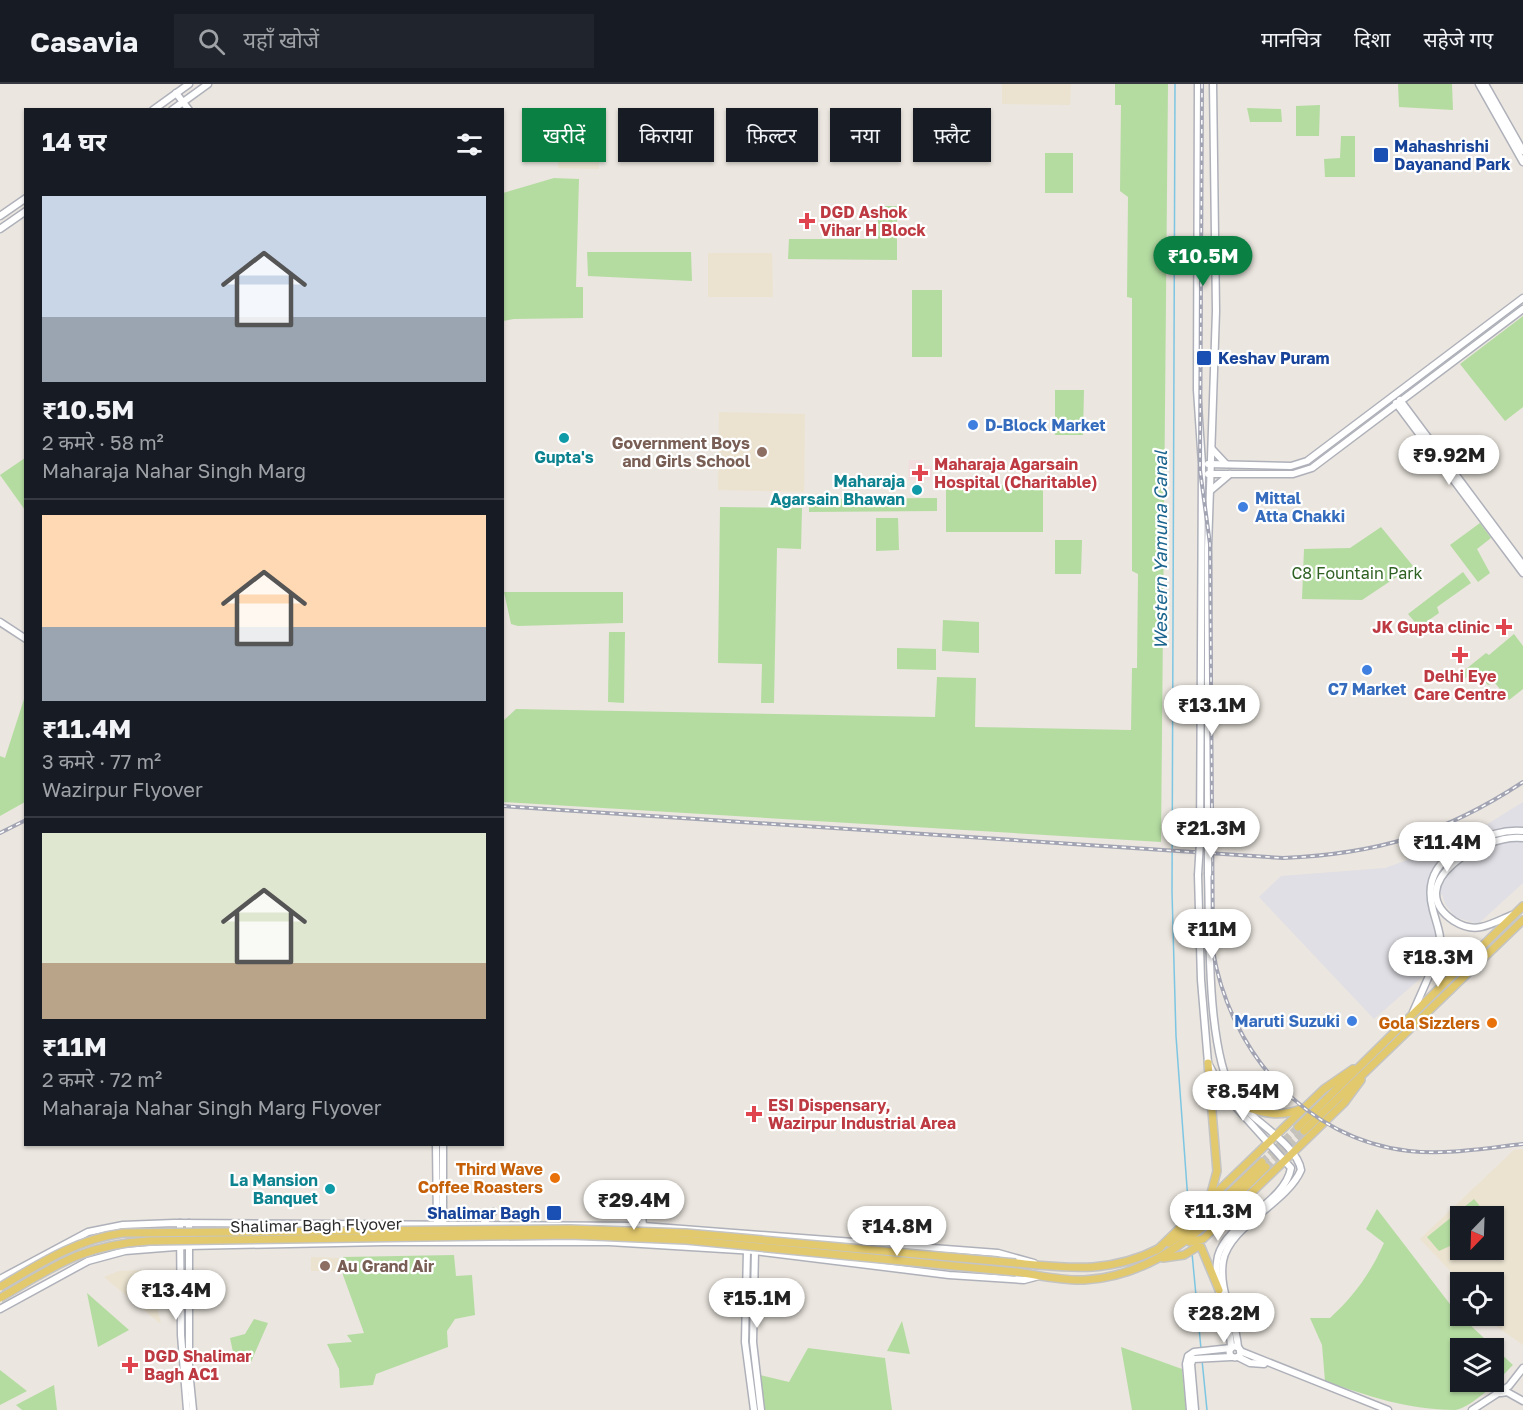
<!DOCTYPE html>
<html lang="hi">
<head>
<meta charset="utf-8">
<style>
	:root { --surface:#171b24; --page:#20242c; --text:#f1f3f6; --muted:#9ea1a6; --line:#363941; --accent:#0b8043 }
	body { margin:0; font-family:"Golos Text","Noto Sans Devanagari",sans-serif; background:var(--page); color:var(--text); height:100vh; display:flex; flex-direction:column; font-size:22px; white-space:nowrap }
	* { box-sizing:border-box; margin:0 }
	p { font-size:20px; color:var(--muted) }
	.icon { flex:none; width:33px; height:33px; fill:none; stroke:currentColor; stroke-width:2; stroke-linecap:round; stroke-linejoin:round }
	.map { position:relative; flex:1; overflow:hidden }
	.side { position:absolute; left:24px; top:24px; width:480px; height:1038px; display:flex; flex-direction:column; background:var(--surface); border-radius:0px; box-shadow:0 2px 4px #0004 }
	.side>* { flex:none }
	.top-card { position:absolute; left:522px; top:24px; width:570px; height:54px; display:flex; gap:12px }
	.needle { width:39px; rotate:203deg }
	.fabs { position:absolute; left:1450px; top:1122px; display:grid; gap:12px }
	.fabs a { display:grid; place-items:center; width:54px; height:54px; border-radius:0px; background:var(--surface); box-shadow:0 2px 4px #0004; font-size:30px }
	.price { position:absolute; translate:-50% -51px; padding:0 14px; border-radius:21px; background:#fff; color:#222; font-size:20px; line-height:39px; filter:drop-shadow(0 2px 3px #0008) }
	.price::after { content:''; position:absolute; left:50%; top:36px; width:18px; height:14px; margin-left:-9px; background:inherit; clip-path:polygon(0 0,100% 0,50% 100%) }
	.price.on { background:var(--accent); color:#fff }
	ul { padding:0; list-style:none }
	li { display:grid; align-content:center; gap:12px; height:318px; padding:0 18px }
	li+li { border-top:2px solid var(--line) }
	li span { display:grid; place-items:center; height:186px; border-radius:0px; color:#555 }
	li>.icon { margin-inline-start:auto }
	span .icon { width:108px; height:108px; fill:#fffc; stroke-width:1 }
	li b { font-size:26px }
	h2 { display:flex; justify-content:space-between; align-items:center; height:72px; padding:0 18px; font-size:26px }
	.tag { padding:0 21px; border-radius:0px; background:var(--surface); box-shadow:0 2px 4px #0004; font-size:21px; line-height:54px }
	.tag.on { background:var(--accent); color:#fff }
	header { display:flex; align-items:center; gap:36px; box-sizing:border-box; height:84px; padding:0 30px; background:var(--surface); border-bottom:2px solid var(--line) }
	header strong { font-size:28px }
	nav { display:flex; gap:33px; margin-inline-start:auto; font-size:21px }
	.search { width:420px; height:54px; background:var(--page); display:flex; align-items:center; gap:15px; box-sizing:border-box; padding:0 21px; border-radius:0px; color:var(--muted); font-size:22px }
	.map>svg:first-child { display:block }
	.industrial { fill:#e0dfe5 }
	.education { fill:#ebe3d0; fill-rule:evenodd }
	.medical { fill:#f1ddde }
	.green { fill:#b4dca1; fill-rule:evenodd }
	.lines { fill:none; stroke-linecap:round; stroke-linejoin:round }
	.stream { stroke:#7dc6e3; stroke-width:1.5 }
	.primary-tunnel { stroke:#c5c1bb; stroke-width:7; stroke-dasharray:7 3.5; stroke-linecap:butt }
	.secondary-casing { stroke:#afb1ba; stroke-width:9 }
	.primary-casing { stroke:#c4c4c4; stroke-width:10 }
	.secondary { stroke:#fff; stroke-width:6 }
	.primary { stroke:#e3c96d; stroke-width:7 }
	.rail-casing { stroke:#a2a4b3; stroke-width:4 }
	.rail { stroke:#fff; stroke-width:1.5; stroke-dasharray:4.5; stroke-linecap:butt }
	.secondary-bridge-casing { stroke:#afb1ba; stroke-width:9; stroke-linecap:butt }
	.primary-bridge-casing { stroke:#c4c4c4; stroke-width:10; stroke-linecap:butt }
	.secondary-bridge { stroke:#fff; stroke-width:6 }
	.primary-bridge { stroke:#e3c96d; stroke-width:7 }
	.transit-dot { fill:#1a4fb4; stroke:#fff; stroke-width:2 }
	.health-dot { fill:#e0444e; stroke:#fff; stroke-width:2 }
	.shop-dot { fill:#3f7fe0; stroke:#fff; stroke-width:2 }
	.culture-dot { fill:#0f9aa8; stroke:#fff; stroke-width:2 }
	.education-dot { fill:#8d6e63; stroke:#fff; stroke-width:2 }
	.food-dot { fill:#e8710a; stroke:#fff; stroke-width:2 }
	.labels { text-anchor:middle; stroke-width:4.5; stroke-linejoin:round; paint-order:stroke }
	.transit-label { font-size:16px; font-weight:bold; fill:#164399; stroke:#fff; text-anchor:start }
	.health-label { font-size:16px; font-weight:bold; fill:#be3a42; stroke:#fff; text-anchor:start }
	.shop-label { font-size:16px; font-weight:bold; fill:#366cbe; stroke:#fff; text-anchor:start }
	.education-label { font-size:16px; font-weight:bold; fill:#785e54; stroke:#fff; text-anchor:end }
	.culture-label { font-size:16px; font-weight:bold; fill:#0d838f; stroke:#fff; text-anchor:end }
	.park-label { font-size:16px; fill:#2e6122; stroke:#fff }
	.food-label { font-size:16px; font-weight:bold; fill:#c56008; stroke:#fff; text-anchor:end }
	.street-label { font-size:16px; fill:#2b2b2b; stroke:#fff }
	.water-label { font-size:18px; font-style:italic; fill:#1b658f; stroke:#fff }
</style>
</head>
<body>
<header>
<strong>Casavia</strong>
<div class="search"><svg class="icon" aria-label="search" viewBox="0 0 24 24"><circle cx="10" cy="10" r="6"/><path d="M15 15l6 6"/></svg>यहाँ खोजें</div>
<nav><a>मानचित्र</a><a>दिशा</a><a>सहेजे गए</a></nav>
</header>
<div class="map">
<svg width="1523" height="1326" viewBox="0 0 1523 1326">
	<rect width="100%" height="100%" fill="#ebe6df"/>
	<path class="industrial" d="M1523,718V799L1478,840L1455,833L1445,820L1442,810L1428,820L1436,843V873L1429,887L1374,935L1259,813L1281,792L1385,784L1460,757Z"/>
	<g class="education">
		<path d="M1002,0H1071L1070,21L1002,20Z"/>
		<path d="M559,32L599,33V85L558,84Z"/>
		<path d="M708,169H772L773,213H708Z"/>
		<path d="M719,328L805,330L804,408L718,406Z"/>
		<path d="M1523,1065V1261L1482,1232H1494V1198H1461L1420,1155L1514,1066ZM1461,1132H1494V1166H1461Z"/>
		<path d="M311,1173L340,1174V1187H311Z"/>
		<path d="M149,1186L161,1240L104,1193L119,1187Z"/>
	</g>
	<path class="medical" d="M909,376H923V382H932V396H908Z"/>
	<g class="green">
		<path d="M1115,0H1168L1161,758L503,718V637L516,625L935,633L937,593L976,594L975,643L1131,646L1132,584H1137L1138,490L1132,487V214L1127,213L1128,113L1120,107L1121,21H1115Z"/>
		<path d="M1398,0H1452L1453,26L1399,23Z"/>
		<path d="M1320,21L1319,52H1296V22Z"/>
		<path d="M1247,24L1281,25L1282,38H1250Z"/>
		<path d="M1341,52H1355V93H1325L1324,75L1340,74Z"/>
		<rect x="1045" y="69" width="28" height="40"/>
		<path d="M554,94L579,95L576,203H583V234L514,235L503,237V109Z"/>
		<path d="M878,122H897V176L788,175L789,155H878Z"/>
		<path d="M587,168H691L692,197L588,192Z"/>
		<rect x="912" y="206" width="30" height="67"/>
		<path d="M1523,232V323L1505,337L1460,280Z"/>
		<path d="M1055,306H1084L1083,351H1055Z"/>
		<path d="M25,374V426L0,391Z"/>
		<rect x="946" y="401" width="97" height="47"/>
		<path d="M937,414V427L809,428V415Z"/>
		<path d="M720,423L802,424L801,465L777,464L774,619H761L762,580L718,579Z"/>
		<path d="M876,434H898L899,466L876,467Z"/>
		<path d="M1480,439L1491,454L1477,465L1490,489L1478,498L1450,461Z"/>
		<path d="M1381,443L1413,482L1362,516L1302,515L1304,465L1350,464Z"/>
		<path d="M1055,456H1082L1081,490H1055Z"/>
		<path d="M1463,488L1471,499L1437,523L1439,529L1419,543L1408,530Z"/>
		<path d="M504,508H623V539L518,542L511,540Z"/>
		<path d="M943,536L979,538V569L942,567Z"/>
		<path d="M609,548H625L624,619L608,618Z"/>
		<path d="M1514,550L1523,562V605L1509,616L1495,599L1488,601L1475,586L1460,599L1456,593L1486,569L1489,571Z"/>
		<path d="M897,564L936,565V586L897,585Z"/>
		<path d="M25,612V718L0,732V672L5,674Z"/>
		<path d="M1474,1115L1488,1132H1461V1157L1439,1167L1427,1153Z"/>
		<path d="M1377,1125L1456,1228L1513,1281C1500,1294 1474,1323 1455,1326C1409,1326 1367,1312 1325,1297L1322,1261L1310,1234H1330C1354,1212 1370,1190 1384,1159L1366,1145ZM1461,1264H1494V1298H1461Z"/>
		<path d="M454,1171L456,1192L472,1191L475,1231L455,1235L447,1247L448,1263L376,1290L373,1301L340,1304L339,1285L327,1260L352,1258L347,1251L364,1249L343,1191V1173Z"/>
		<path d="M87,1209L129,1246L98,1263Z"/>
		<path d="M254,1235L268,1239L251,1278L233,1268L230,1254L245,1250Z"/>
		<path d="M902,1237L910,1270L887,1267Z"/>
		<path d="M1121,1263L1182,1285L1186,1326H1132Z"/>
		<path d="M808,1264L885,1274L892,1326H765L760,1291L789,1298Z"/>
		<path d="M0,1286L27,1307L0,1321Z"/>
		<path d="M54,1301L57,1326H22L16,1321Z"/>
	</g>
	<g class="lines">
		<g class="stream">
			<path d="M1175,0L1172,808L1176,952L1189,1131"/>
			<path d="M1192,1169L1201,1265"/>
			<path d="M1202,1276L1207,1326"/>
		</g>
		<g class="primary-tunnel">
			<path d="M1262,1078L1298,1043"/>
			<path d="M1266,1083L1304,1047"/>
		</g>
		<defs>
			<g id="secondary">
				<path d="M1198,0L1197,306L1202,380L1200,758"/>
				<path d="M1479,0L1523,78"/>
				<path d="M1485,0L1523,67"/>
				<path d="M176,9L189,26"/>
				<path d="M153,26L189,0"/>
				<path d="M172,26L208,0"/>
				<path d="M0,132L26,114"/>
				<path d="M0,145L26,127"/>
				<path d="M1400,316L1523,481"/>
				<path d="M1396,319L1523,489"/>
				<path d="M1212,365L1226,380"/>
				<path d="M1208,380L1291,382L1307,377L1523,214"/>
				<path d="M1208,390H1293L1312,384L1523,225"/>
				<path d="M1210,407L1230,390"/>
				<path d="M0,538L26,555"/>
				<path d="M1208,758V464L1216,227L1213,0"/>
				<path d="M1208,790C1210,848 1206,963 1234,1012C1248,1035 1297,1059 1301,1086C1287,1119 1229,1142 1223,1177C1218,1207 1236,1234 1238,1263"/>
				<path d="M1198,791L1201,896L1208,979L1225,1011L1291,1084C1285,1119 1227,1138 1218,1172C1211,1202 1231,1234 1231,1264"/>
				<path d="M1512,831C1502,835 1491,841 1481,843C1472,845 1462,842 1454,837C1399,800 1484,749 1523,754"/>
				<path d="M1413,928L1440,867C1442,852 1437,841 1433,826C1424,793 1440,774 1469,760C1487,752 1503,745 1523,747"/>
				<path d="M436,1060L437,1140"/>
				<path d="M443,1060V1140"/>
				<path d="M642,1130L643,1142"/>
				<path d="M180,1139L181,1251L187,1326"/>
				<path d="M189,1139V1286L193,1326"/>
				<path d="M483,1140L493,1128"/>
				<path d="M747,1166L745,1258L754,1326"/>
				<path d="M755,1167L753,1258L761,1326"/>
				<path d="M0,1195L88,1148L123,1141L174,1139L643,1142L998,1169L1034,1179"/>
				<path d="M0,1225L88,1177L125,1167L188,1162L383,1158H609L755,1167L949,1191L1024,1196L1039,1192"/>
				<circle cx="1235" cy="1268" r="5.5"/>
				<path d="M1240,1267L1388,1326"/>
				<path d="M1238,1273L1250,1279L1264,1280"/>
				<path d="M1501,1309L1507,1308L1523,1317"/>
				<path d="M1190,1326L1186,1280L1188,1272L1194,1268L1231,1264"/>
				<path d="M1195,1326L1191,1280L1193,1275L1231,1273"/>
				<path d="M1472,1326L1509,1302L1523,1284"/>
			</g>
			<g id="primary">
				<path d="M1208,979L1217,1087L1210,1113"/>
				<path d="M1243,1022C1265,1030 1280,1033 1301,1025"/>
				<path d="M1298,1043L1523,822"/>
				<path d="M1304,1047L1523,836"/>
				<path d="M1190,1158L1203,1155L1245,1115L1344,1019L1361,996"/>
				<path d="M1169,1159L1196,1141L1262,1078"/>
				<path d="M1157,1166L1324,1005L1353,985"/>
				<path d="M1163,1174L1184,1171L1197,1163H1201L1219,1206"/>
				<path d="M1016,1179C1068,1184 1110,1190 1160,1164"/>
				<path d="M1016,1188C1038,1191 1062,1197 1084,1196C1163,1192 1214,1133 1266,1083"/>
			</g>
		</defs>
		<use href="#secondary" class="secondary-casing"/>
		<use href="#primary" class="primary-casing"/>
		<use href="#secondary" class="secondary"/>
		<use href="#primary" class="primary"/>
		<defs>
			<g id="rail">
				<path d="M1202,0L1200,386L1210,460L1213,867C1230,967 1304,1055 1409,1067C1447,1071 1486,1064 1523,1060"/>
				<path d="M502,722L1283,774C1377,770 1444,750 1523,698"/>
				<path d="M0,749L26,736"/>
			</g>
		</defs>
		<use href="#rail" class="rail-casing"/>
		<use href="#rail" class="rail"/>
		<defs>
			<g id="secondary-bridge">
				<path d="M1208,758V790"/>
				<path d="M1198,791L1200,758"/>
			</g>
			<g id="primary-bridge">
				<path d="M0,1203C39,1180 77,1155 123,1149L570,1145L686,1149L1016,1179"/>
				<path d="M0,1214C55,1182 82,1161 148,1157L570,1151L686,1156L1016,1188"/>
			</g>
		</defs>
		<use href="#secondary-bridge" class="secondary-bridge-casing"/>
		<use href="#primary-bridge" class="primary-bridge-casing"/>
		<use href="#secondary-bridge" class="secondary-bridge"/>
		<use href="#primary-bridge" class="primary-bridge"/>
	</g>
	<g class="transit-dot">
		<rect x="1373" y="63" width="16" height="16" rx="3"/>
		<rect x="1196" y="266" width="16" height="16" rx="3"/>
		<rect x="546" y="1121" width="16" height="16" rx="3"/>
	</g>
	<g class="health-dot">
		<path d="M804 128h6v6h6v6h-6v6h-6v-6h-6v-6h6z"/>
		<path d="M917 380h6v6h6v6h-6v6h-6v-6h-6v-6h6z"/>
		<path d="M1501 534h6v6h6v6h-6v6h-6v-6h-6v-6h6z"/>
		<path d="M1457 562h6v6h6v6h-6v6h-6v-6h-6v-6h6z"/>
		<path d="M751 1021h6v6h6v6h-6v6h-6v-6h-6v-6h6z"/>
		<path d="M127 1272h6v6h6v6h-6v6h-6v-6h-6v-6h6z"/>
	</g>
	<g class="shop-dot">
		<circle cx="973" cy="341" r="6"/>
		<circle cx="1243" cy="423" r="6"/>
		<circle cx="1367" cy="586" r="6"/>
		<circle cx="1352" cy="937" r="6"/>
	</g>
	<g class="culture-dot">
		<circle cx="564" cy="354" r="6"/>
		<circle cx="917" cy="406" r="6"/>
		<circle cx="330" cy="1105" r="6"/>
	</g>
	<g class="education-dot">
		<circle cx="762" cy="368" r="6"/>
		<circle cx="325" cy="1182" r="6"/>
	</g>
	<g class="food-dot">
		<circle cx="1492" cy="939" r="6"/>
		<circle cx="555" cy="1094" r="6"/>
	</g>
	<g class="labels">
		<g class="transit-label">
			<text x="1394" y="68">Mahashrishi<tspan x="1394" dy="18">Dayanand Park</tspan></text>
			<text x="1218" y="280">Keshav Puram</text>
			<text x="540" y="1135" text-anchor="end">Shalimar Bagh</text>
		</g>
		<g class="health-label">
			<text x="820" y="134">DGD Ashok<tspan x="820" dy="18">Vihar H Block</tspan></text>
			<text x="934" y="386">Maharaja Agarsain<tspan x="934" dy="18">Hospital (Charitable)</tspan></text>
			<text x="1490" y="549" text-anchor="end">JK Gupta clinic</text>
			<text x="1460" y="598" text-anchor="middle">Delhi Eye<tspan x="1460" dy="18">Care Centre</tspan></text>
			<text x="768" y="1027">ESI Dispensary,<tspan x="768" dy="18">Wazirpur Industrial Area</tspan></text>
			<text x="144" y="1278">DGD Shalimar<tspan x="144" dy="18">Bagh AC1</tspan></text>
		</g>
		<g class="shop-label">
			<text x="985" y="347">D-Block Market</text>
			<text x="1255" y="420">Mittal<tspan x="1255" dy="18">Atta Chakki</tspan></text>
			<text x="1367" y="611" text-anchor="middle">C7 Market</text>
			<text x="1340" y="943" text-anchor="end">Maruti Suzuki</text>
		</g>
		<g class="education-label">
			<text x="750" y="365">Government Boys<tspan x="750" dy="18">and Girls School</tspan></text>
			<text x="337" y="1188" text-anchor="start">Au Grand Air</text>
		</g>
		<g class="culture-label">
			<text x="564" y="379" text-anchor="middle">Gupta's</text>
			<text x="905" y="403">Maharaja<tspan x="905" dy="18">Agarsain Bhawan</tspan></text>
			<text x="318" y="1102">La Mansion<tspan x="318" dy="18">Banquet</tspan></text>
		</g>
		<g class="park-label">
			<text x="1357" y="495">C8 Fountain Park</text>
		</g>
		<g class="food-label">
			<text x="1480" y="945">Gola Sizzlers</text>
			<text x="543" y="1091">Third Wave<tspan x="543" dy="18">Coffee Roasters</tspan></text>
		</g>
		<g class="street-label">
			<text transform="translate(316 1141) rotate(-1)" y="6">Shalimar Bagh Flyover</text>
		</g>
		<g class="water-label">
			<text transform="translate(1161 466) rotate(-90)" y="6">Western Yamuna Canal</text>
		</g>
	</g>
</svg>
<div class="fabs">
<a><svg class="needle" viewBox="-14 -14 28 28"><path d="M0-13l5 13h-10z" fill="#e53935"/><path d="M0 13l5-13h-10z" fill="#9ea1a6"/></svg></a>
<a><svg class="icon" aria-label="locate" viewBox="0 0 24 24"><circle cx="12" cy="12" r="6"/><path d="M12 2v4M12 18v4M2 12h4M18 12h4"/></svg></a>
<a><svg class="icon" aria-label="layers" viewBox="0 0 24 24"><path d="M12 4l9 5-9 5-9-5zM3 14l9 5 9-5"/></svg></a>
</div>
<b class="price on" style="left:1203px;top:203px">₹10.5M</b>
<b class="price" style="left:1449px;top:402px">₹9.92M</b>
<b class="price" style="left:1212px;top:652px">₹13.1M</b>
<b class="price" style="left:1211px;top:775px">₹21.3M</b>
<b class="price" style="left:1447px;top:789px">₹11.4M</b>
<b class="price" style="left:1212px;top:876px">₹11M</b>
<b class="price" style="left:1438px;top:904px">₹18.3M</b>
<b class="price" style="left:1243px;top:1038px">₹8.54M</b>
<b class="price" style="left:634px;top:1147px">₹29.4M</b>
<b class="price" style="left:1218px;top:1158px">₹11.3M</b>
<b class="price" style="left:897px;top:1173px">₹14.8M</b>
<b class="price" style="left:176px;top:1237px">₹13.4M</b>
<b class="price" style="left:757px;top:1245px">₹15.1M</b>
<b class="price" style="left:1224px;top:1260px">₹28.2M</b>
<div class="top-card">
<a class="tag on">खरीदें</a>
<a class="tag">किराया</a>
<a class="tag">फ़िल्टर</a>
<a class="tag">नया</a>
<a class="tag">फ़्लैट</a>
</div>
<section class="side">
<h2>14 घर<svg class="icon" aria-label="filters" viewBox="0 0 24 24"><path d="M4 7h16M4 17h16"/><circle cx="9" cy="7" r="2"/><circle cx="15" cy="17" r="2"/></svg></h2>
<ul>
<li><span style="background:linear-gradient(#c9d6e8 65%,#9aa5b1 0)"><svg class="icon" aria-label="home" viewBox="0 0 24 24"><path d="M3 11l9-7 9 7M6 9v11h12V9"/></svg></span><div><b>₹10.5M</b><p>2 कमरे · 58 m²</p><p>Maharaja Nahar Singh Marg</p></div></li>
<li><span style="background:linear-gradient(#ffd9b3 60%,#9aa5b1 0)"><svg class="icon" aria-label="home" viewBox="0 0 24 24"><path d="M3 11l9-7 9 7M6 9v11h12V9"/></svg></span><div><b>₹11.4M</b><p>3 कमरे · 77 m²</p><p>Wazirpur Flyover</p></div></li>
<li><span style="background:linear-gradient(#dfe7d0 70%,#b9a48a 0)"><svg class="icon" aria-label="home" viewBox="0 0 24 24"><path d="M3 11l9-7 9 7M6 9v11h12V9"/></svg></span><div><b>₹11M</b><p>2 कमरे · 72 m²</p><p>Maharaja Nahar Singh Marg Flyover</p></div></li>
</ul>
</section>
</div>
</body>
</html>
